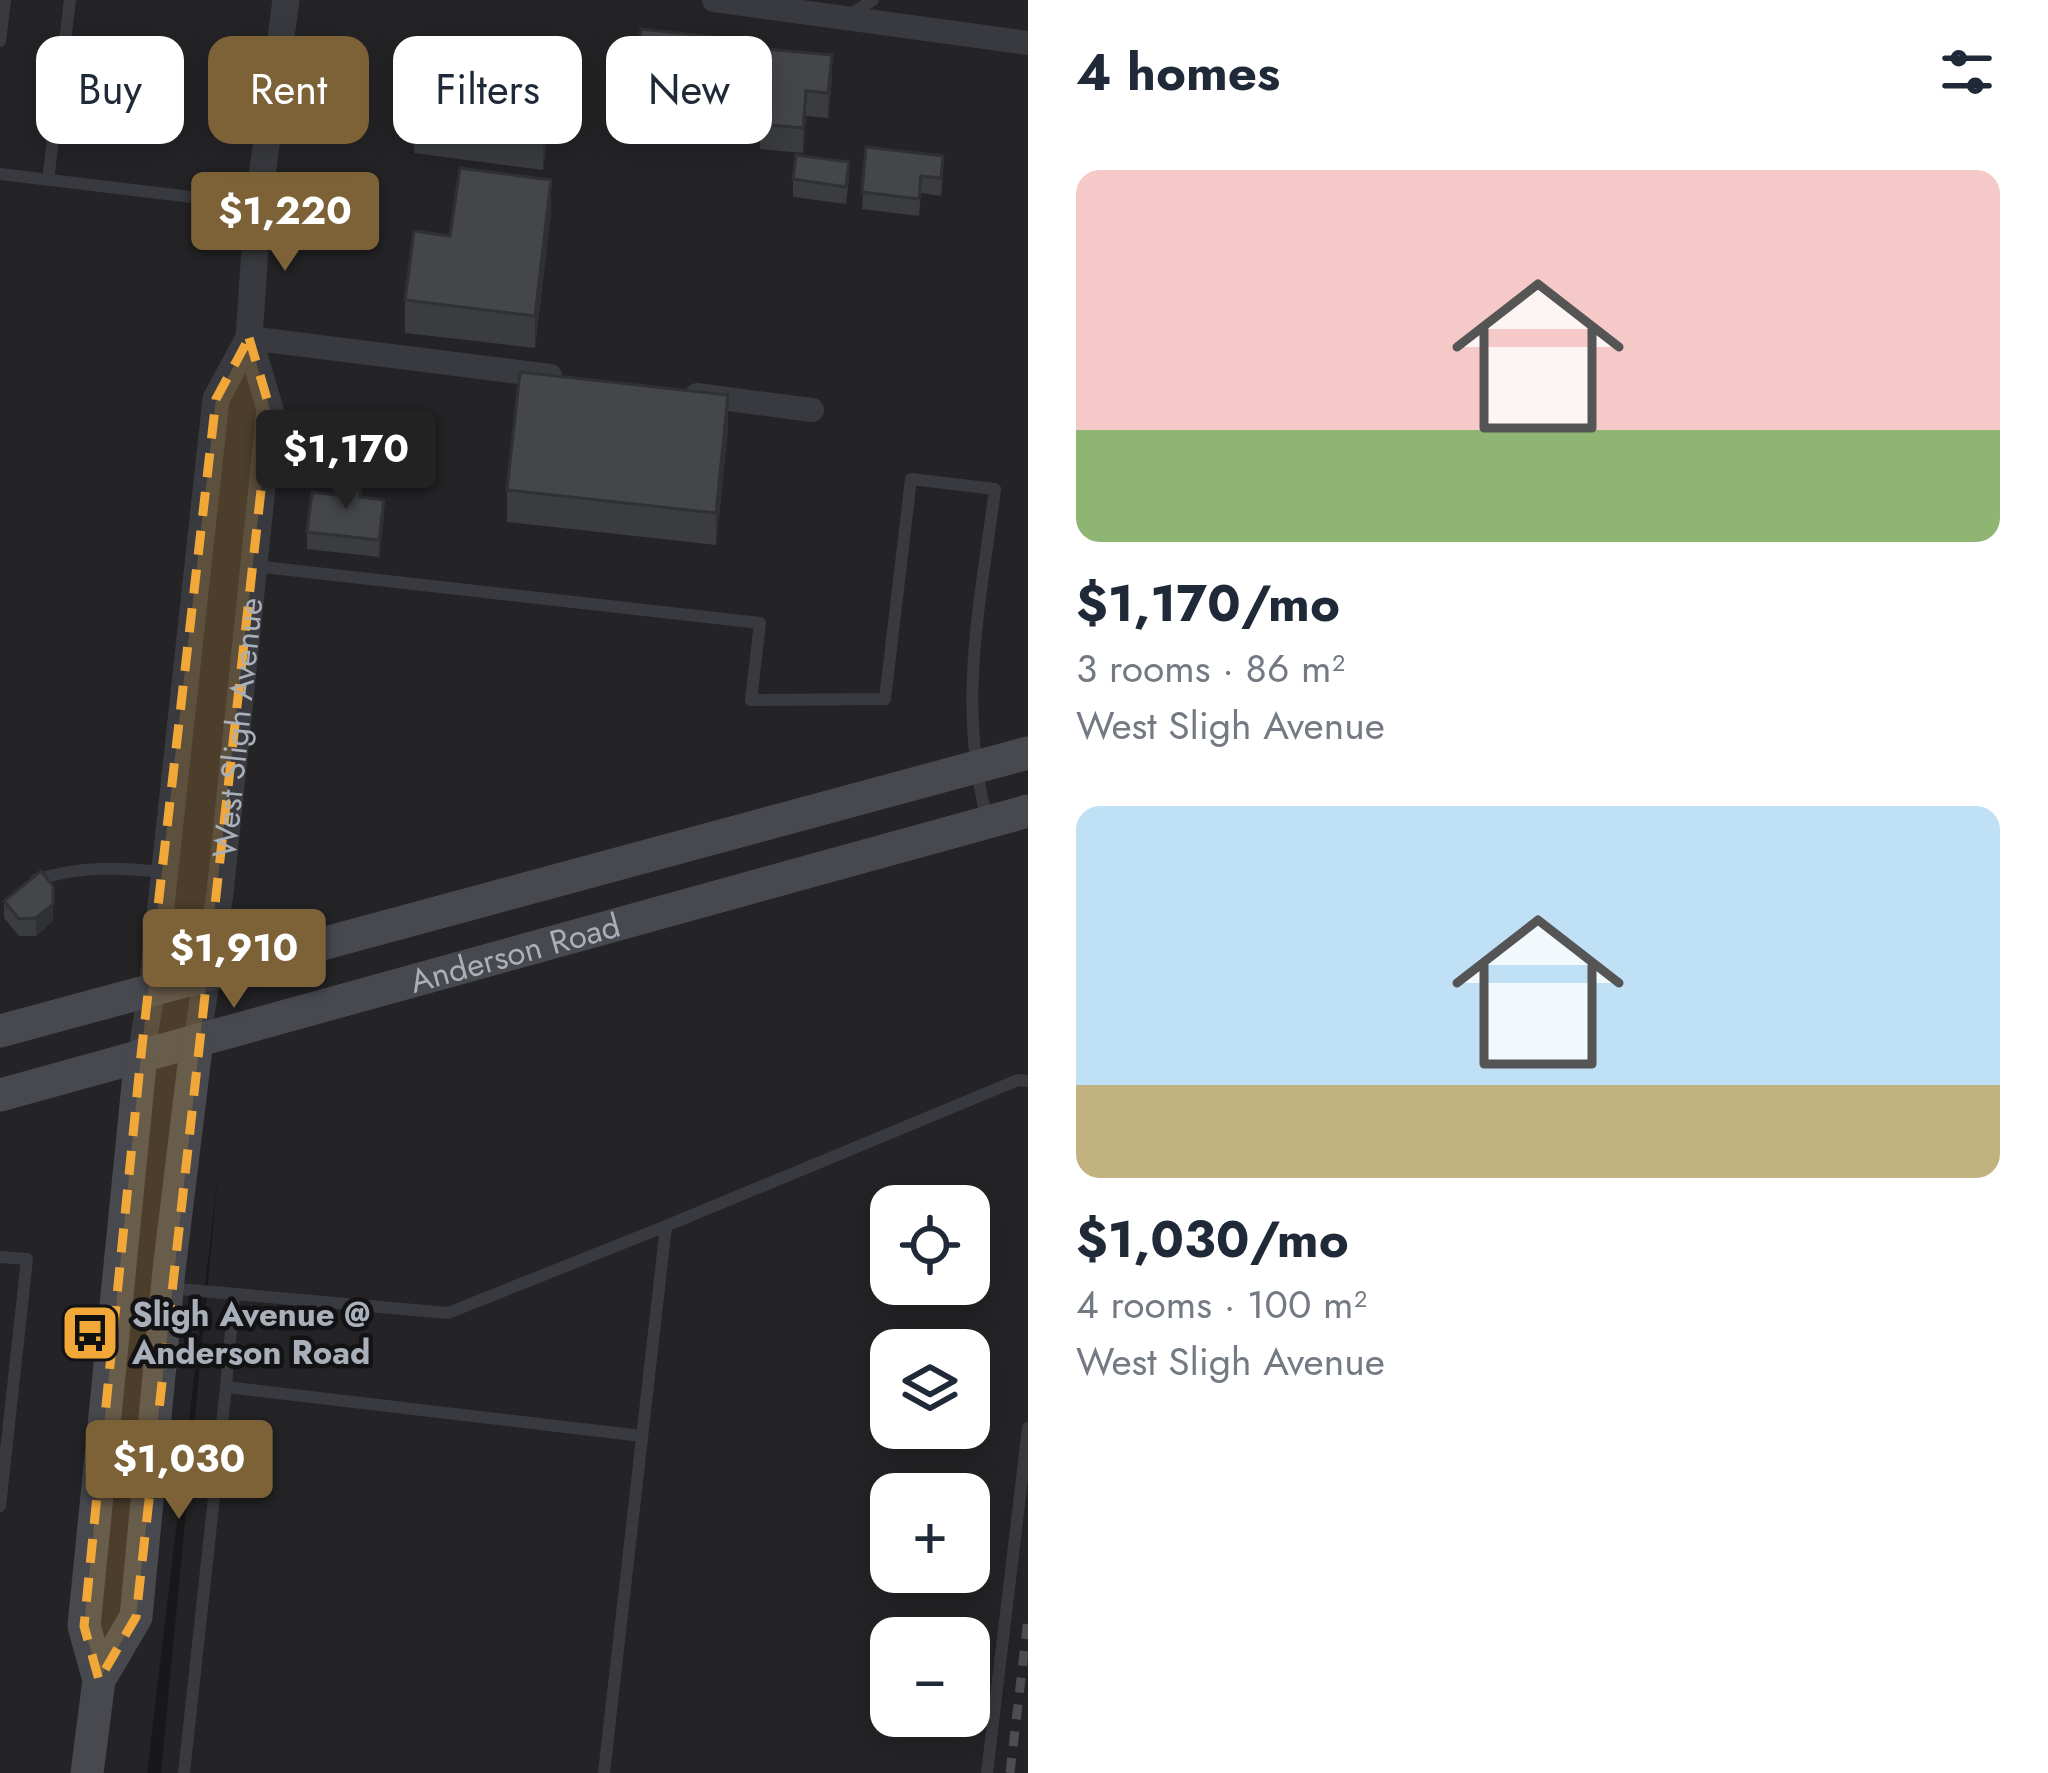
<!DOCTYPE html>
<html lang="en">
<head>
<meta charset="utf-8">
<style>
	:root { --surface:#fff; --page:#f2f2f3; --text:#1f2937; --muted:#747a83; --accent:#7d6238 }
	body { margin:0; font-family:Jost,sans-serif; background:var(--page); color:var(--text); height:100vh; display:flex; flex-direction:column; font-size:45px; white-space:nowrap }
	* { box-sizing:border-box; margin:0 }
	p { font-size:39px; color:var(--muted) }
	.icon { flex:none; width:66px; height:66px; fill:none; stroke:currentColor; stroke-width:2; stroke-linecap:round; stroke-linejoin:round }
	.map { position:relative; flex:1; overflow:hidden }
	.drawer { display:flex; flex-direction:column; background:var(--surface); width:1020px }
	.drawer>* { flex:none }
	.banner { position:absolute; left:36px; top:36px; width:810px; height:108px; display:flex; gap:24px }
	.buttons { position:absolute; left:870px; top:1185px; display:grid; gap:24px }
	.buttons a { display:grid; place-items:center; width:120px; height:120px; border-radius:24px; background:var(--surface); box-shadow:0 6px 30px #0003; font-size:60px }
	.price { position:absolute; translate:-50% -102px; padding:0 27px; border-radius:12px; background:var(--accent); color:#fff; font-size:39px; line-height:78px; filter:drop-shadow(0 3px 6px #0008) }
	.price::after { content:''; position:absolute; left:50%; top:72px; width:36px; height:27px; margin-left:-18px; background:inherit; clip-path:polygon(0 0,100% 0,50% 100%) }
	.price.selected { background:#222; color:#fff }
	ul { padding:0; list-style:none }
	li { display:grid; align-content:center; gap:24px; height:636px; padding:0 48px }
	li span { display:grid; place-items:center; height:372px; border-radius:24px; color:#555 }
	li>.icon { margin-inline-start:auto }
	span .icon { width:216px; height:216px; fill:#fffc; stroke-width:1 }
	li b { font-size:51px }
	h2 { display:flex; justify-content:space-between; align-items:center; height:144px; padding:0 48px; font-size:51px }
	.tag { padding:0 42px; border-radius:24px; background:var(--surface); box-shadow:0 6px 30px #0003; font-size:42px; line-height:108px }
	.tag.selected { background:var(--accent); color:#fff }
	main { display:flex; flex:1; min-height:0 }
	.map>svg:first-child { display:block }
	.built { fill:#242427; fill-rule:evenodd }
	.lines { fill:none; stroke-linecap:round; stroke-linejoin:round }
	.service { stroke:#393a3f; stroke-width:12 }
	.minor { stroke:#393a3f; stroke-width:24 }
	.tertiary { stroke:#393a3f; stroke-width:27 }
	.secondary { stroke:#47494f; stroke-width:33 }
	.rail { stroke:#4c4e54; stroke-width:9; stroke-dasharray:15 12; stroke-linecap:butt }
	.wall { fill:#3a3c40 }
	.shaded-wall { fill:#303134 }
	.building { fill:#44464a; stroke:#303134; stroke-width:3 }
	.marked { fill:#f1a839; fill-opacity:0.2; stroke:#f1a839; stroke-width:9; stroke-dasharray:24 15; stroke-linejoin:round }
	.labels { text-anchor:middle; stroke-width:9; stroke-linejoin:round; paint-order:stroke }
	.street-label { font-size:33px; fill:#aab0ba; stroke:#131315 }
	.poi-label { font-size:33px; font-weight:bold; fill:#aab0ba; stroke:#131315; text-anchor:start }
</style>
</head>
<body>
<main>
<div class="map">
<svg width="1028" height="1773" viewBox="0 0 1028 1773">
	<rect width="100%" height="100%" fill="#18181a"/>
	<path class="built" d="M0,0H1028V1773H161L218,1176L147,1773H0ZM891,1206H969V1284H891ZM891,1350H969V1428H891ZM891,1494H969V1572H891ZM891,1638H969V1716H891Z"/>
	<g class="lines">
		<g class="service">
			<path d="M851,14L873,0"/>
			<path d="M0,41L5,0"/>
			<path d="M0,174L258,205"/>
			<path d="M48,180L70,0"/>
			<path d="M254,566L760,623L751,700L885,699L911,479L995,489C980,606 957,703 987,819"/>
			<path d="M36,880C80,866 117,867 163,872"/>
			<path d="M0,1257L27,1259L0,1506"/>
			<path d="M168,1288L448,1313L666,1226"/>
			<path d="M234,1296L226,1387L642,1436"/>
			<path d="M184,1773L226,1387"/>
			<path d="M604,1773L666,1226L1018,1080L1028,1081"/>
			<path d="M987,1773L1028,1428"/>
		</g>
		<g class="minor">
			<path d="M714,0L1028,43"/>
			<path d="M249,338L550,376"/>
			<path d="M697,395L812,410"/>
		</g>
		<g class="tertiary">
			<path id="s1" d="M197,1040L220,893L270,409L249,338L258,205L286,0"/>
			<path d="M141,1055L152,988L216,399L249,338"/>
		</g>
		<g class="secondary">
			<path d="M0,1031L1028,753"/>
			<path id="s2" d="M0,1095L1028,811"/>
			<path d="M99,1680L84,1626L141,1055"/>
			<path d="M87,1773L99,1680L136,1617L169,1270L197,1040"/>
		</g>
		<path class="rail" d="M1010,1773L1028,1619"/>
	</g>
	<g class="wall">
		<path d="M767,49L832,80L828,118L806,116L803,153L760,149V124Z"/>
		<path d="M714,62L709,112L637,104V79Z"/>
		<path d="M554,88L543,170L414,153V121Z"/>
		<path d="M866,147L943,173L941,196L921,193L919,216L862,209Z"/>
		<path d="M793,179H849L846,204L793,197Z"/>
		<path d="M551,212L535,348L405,333V300L450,236Z"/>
		<path d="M728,428L716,545L507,522V490Z"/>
		<path d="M362,497L384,517L379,557L307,549V532Z"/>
		<path d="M4,901L53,921L36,936H19L4,918Z"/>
	</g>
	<g class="shaded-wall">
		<path d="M714,37V62L709,112V87Z"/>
		<path d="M832,55V80L828,118V93Z"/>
		<path d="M554,56V88L543,170V137Z"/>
		<path d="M806,91V116L803,153V128Z"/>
		<path d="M551,180V212L535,348V316Z"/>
		<path d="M728,395V428L716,545V513Z"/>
		<path d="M384,500V517L379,557V540Z"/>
		<path d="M53,904V921L36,936V918Z"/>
	</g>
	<g class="building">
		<path d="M641,29L714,37L709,87L637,79Z"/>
		<path d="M424,40L554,56L543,137L414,121Z"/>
		<path d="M767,49L832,55L828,93L806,91L803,128L760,124Z"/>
		<path d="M866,147L943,156L941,178L921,176L919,199L862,192Z"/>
		<path d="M796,155L849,162L846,187L793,179Z"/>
		<path d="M460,168L551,180L535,316L405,300L414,231L450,236Z"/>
		<path d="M520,372L728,395L716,513L507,490Z"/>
		<path d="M338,474L362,477L360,497L384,500L379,540L307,532L312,492L336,495Z"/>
		<path d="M41,871L53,886V904L36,918L19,919L4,901Z"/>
	</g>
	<path class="marked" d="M249,338L270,409L136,1617L99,1680L84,1626L141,1055L216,399Z"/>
	<defs>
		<symbol id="bus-square" viewBox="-11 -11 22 22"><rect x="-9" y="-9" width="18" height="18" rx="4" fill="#f1a839" stroke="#131315"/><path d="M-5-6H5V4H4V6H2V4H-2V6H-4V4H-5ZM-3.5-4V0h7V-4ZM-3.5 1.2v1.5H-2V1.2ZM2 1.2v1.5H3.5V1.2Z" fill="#111"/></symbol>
	</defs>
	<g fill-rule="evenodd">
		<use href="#bus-square" x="57" y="1300" width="66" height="66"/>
	</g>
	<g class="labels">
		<g class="street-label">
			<text dy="12" stroke="none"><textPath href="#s1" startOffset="315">West Sligh Avenue</textPath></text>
			<text dy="12" stroke="none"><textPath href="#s2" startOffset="534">Anderson Road</textPath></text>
		</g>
		<g class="poi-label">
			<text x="132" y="1326">Sligh Avenue @<tspan x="132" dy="38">Anderson Road</tspan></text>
		</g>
	</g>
</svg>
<div class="buttons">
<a><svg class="icon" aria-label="locate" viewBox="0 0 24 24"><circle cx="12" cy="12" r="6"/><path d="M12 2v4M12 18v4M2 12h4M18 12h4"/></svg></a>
<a><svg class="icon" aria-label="layers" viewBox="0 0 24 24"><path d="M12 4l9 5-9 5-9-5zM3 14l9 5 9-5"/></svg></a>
<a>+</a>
<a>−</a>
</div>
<b class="price" style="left:285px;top:274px">$1,220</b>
<b class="price selected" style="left:346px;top:512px">$1,170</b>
<b class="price" style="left:234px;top:1011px">$1,910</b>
<b class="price" style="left:179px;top:1522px">$1,030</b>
<div class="banner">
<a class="tag">Buy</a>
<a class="tag selected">Rent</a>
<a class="tag">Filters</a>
<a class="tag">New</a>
</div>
</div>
<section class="drawer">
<h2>4 homes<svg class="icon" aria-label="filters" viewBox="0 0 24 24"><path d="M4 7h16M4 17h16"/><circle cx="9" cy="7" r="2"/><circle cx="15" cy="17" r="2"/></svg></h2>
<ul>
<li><span style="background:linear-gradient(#f6c9c9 70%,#8fb573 0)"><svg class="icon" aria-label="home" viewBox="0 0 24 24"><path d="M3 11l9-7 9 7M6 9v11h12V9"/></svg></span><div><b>$1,170/mo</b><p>3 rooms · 86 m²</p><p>West Sligh Avenue</p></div></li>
<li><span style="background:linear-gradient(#bfe0f5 75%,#c2b280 0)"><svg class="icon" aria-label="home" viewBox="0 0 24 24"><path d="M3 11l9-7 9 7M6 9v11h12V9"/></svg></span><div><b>$1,030/mo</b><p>4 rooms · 100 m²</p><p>West Sligh Avenue</p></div></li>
</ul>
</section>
</main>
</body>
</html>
